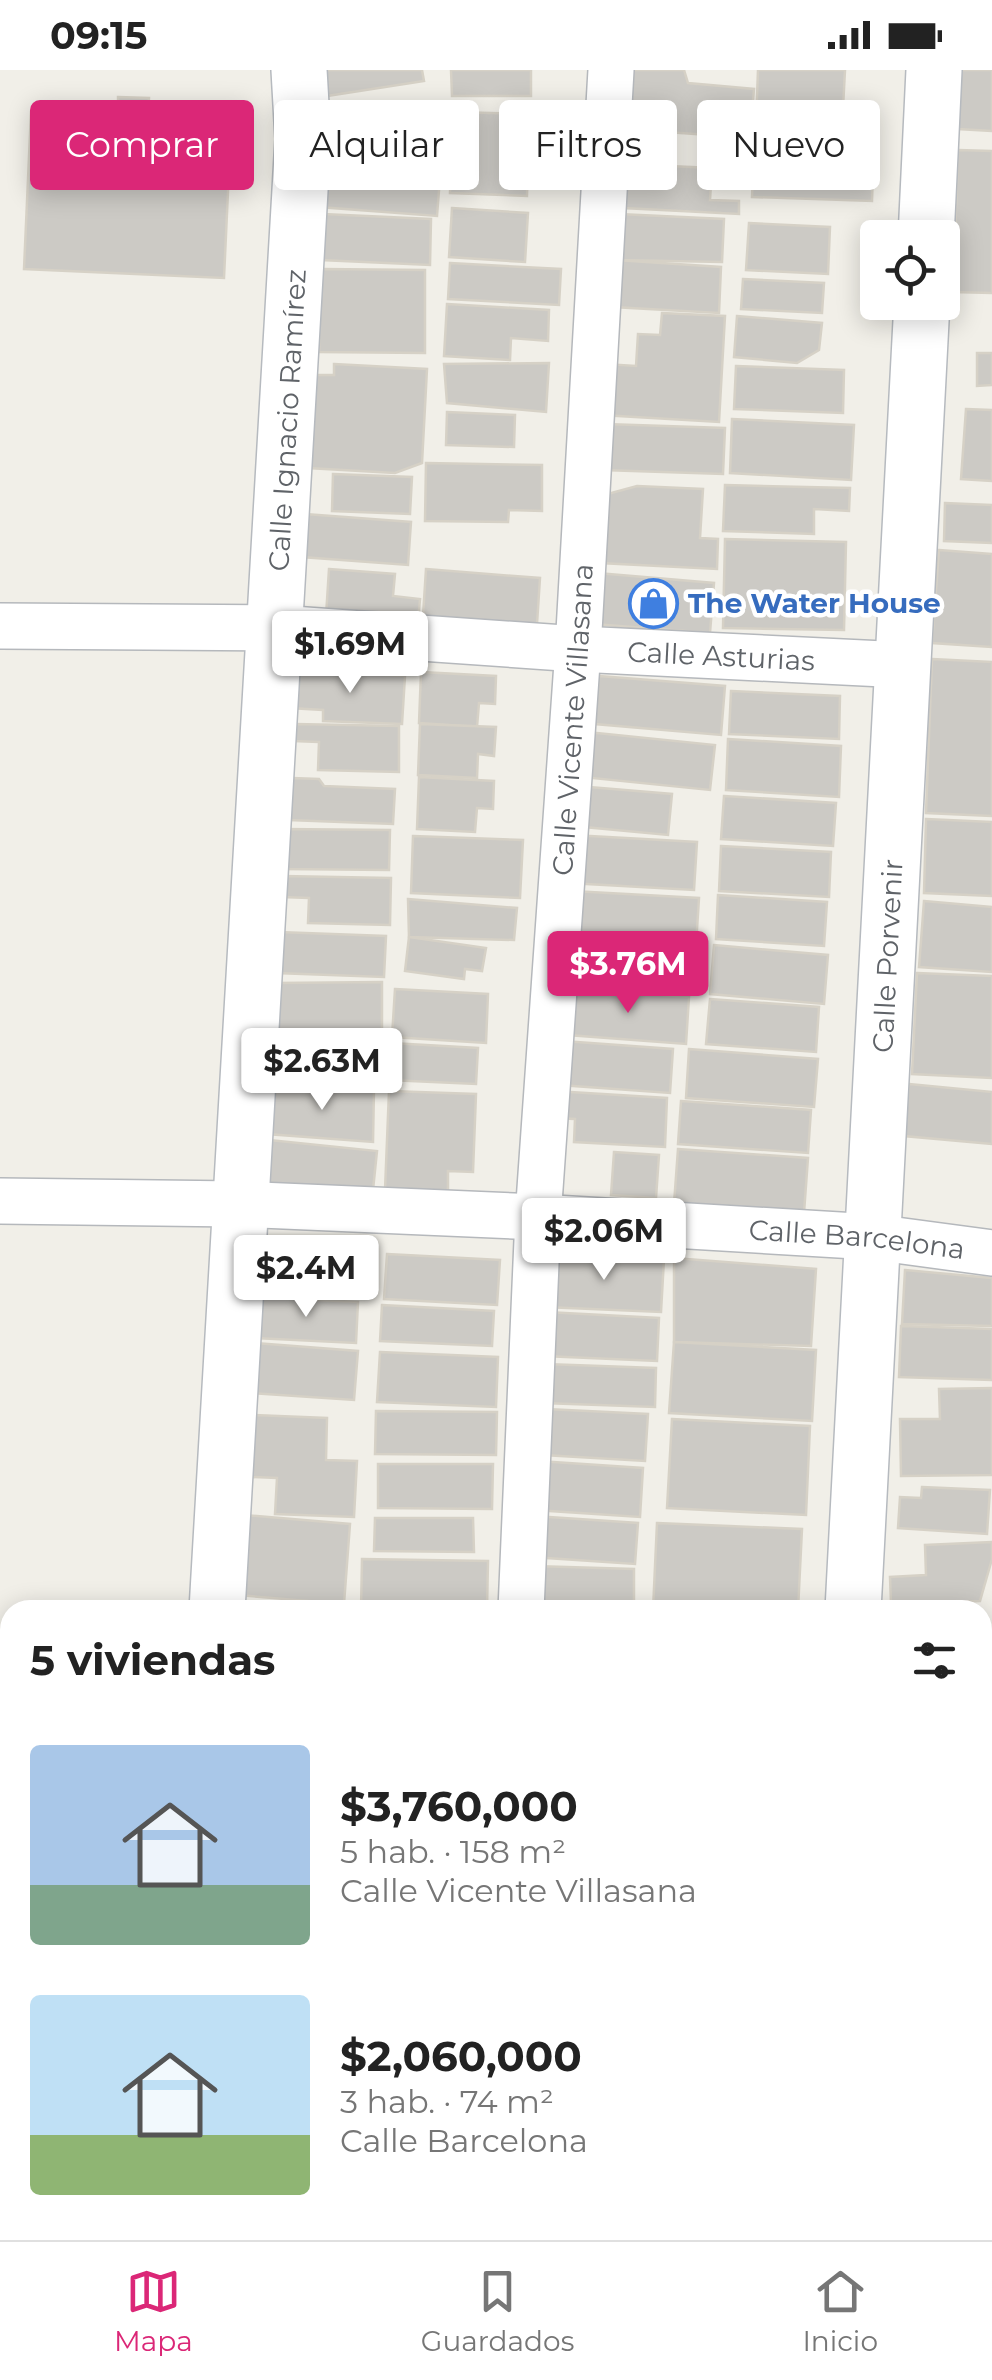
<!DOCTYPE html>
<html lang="es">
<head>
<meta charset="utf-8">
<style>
	:root { --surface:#fff; --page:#f6f6f6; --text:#222; --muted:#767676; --line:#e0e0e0; --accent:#db2777 }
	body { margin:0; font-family:Montserrat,sans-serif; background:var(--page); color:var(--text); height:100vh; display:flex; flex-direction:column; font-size:38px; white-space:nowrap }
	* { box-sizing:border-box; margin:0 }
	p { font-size:32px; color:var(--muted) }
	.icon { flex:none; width:55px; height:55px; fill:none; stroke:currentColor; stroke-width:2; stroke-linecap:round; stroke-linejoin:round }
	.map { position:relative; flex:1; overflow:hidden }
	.sheet { position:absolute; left:0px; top:1530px; width:992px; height:640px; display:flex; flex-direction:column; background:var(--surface); border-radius:30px 30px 0 0; box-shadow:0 5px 25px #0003 }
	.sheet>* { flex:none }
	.top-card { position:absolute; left:30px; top:30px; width:932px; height:90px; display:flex; gap:20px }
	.controls { position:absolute; left:860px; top:150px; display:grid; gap:20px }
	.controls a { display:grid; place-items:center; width:100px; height:100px; border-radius:10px; background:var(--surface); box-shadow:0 5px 25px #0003; font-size:50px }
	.price { position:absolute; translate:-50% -85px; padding:0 22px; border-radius:10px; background:#fff; color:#222; font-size:32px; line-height:65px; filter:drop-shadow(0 2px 5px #0008) }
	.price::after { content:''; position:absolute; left:50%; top:60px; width:30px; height:22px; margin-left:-15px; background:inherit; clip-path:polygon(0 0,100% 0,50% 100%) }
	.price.selected { background:var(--accent); color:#fff }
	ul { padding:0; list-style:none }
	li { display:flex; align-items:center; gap:30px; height:250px; padding:0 30px }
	li span { display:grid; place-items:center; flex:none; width:280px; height:200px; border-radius:10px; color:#555 }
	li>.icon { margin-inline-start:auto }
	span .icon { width:120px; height:120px; fill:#fffc; stroke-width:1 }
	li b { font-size:42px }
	h2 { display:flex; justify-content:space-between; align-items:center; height:120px; padding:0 30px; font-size:42px }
	.pill { padding:0 35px; border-radius:10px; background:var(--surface); box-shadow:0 5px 25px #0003; font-size:35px; line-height:90px }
	.pill.selected { background:var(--accent); color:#fff }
	.status { display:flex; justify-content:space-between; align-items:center; height:70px; padding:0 50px; background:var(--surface); direction:ltr }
	.status svg { height:28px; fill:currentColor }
	.tab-bar { display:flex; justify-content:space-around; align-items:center; height:140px; border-top:2px solid var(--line); background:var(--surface); font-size:28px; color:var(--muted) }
	.tab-bar a { display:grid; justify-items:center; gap:5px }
	.tab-bar .selected { color:var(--accent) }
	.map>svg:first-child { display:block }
	.building { fill:#cccac5; stroke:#d6d1c6; stroke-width:2.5 }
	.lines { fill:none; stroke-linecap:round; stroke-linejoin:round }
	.street-casing { stroke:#b5b8bc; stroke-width:48 }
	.secondary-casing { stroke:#b6babf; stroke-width:58 }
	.path { stroke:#9cc7a9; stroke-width:6; stroke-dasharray:10 5; stroke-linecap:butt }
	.street { stroke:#fff; stroke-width:45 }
	.secondary { stroke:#fff; stroke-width:55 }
	.labels { text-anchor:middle; stroke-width:9; stroke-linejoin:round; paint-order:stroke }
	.street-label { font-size:28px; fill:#5f6368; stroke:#fff }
	.shop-label { font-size:28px; font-weight:bold; fill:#366cbe; stroke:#fff; text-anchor:start }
</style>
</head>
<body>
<div class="status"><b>09:15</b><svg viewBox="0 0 49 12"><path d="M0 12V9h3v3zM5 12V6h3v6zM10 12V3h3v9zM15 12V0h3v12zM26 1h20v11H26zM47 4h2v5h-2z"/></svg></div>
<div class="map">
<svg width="992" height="2170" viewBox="0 0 992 2170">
	<rect width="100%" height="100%" fill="#f1efe8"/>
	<g class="building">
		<path d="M323,0H422L424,11L327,26Z"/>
		<path d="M451,0H531V26H452Z"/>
		<path d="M630,0H684L688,13L754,19L750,68L625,59Z"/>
		<path d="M758,0H845L842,57L756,54Z"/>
		<path d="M960,0H992V61L958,59Z"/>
		<path d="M118,27L149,28L148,53L231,57L224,208L24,199L31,42L118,46Z"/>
		<path d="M351,33L417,39L416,68L439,70L437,84L348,76Z"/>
		<path d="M453,42L526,44L525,61L563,62L562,94L528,93L527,126L450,123Z"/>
		<path d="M754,71L874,74L872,131L752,127Z"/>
		<path d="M958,80L992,81V223L953,222Z"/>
		<path d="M323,86L441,95L437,146L319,137Z"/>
		<path d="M625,94L712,98L710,130L739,131V144L623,138Z"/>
		<path d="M452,138L528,143L525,192L449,187Z"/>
		<path d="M323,144L431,149L430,195L321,190Z"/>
		<path d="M619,144L724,149L722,192L616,190Z"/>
		<path d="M749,153L830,157L828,204L746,200Z"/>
		<path d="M616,190L721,197L719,243L613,237Z"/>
		<path d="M450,193L561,199L559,235L448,229Z"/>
		<path d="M321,199L425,200V283L319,282Z"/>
		<path d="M743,209L824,213L822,243L741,239Z"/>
		<path d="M447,234L549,240L548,271L511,268L510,290L444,286Z"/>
		<path d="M662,243L725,246L719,352L602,345L605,294L636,296L638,264L660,265Z"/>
		<path d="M737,246L822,253L819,280L797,293L734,287Z"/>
		<path d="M977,283H992V315L977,316Z"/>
		<path d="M549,293L546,342L447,333L444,294Z"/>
		<path d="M334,294L427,299L422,393L395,403L308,398L314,305H334Z"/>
		<path d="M736,296L844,300L843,343L734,339Z"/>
		<path d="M966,339L992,340V411L961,409Z"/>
		<path d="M447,342L515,345L514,377L446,375Z"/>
		<path d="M732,349L854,355L851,410L730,403Z"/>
		<path d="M605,354L725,358L723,404L603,400Z"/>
		<path d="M426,393L542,395V441L509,440L508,452L425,451Z"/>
		<path d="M333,404L412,407L410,444L332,441Z"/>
		<path d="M725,415L850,418L849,441L814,439V464L723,461Z"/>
		<path d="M637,416L703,419L700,468L718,469L717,499L600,493L604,425Z"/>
		<path d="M945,433L992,435V473L944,471Z"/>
		<path d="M305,444L411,452L408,495L302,487Z"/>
		<path d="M725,469L846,472L844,560L723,558Z"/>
		<path d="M939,480L992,484V577L932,573Z"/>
		<path d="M329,499L395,504L393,526L420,529L418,552L326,546Z"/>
		<path d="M426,499L540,508L537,554L423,546Z"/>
		<path d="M597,503L714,513L710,563L593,554Z"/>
		<path d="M932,589L992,592V746L926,743Z"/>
		<path d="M293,600L405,606L402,654L323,651V640L290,638Z"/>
		<path d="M421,602L496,606L495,634L479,633L477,657L419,653Z"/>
		<path d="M599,606L725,616L721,665L595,654Z"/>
		<path d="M731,621L840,626L839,669L729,664Z"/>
		<path d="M294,654L399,656V702L318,700L319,672L294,671Z"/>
		<path d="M420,654L496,657L494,686L478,684L477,708L418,705Z"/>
		<path d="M587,662L715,675L710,720L582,707Z"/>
		<path d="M728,669L841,676L839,727L726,720Z"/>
		<path d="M419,707L494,711L493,739L477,738L475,762L417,759Z"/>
		<path d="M292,708L319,709L324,716L395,719L393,754L289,750Z"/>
		<path d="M577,716L672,724L668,765L574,756Z"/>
		<path d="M724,726L836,733L833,776L721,769Z"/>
		<path d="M926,749L992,752V826L924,823Z"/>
		<path d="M281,759L390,760L389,800L281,799Z"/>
		<path d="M572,765L697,772L694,820L569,813Z"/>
		<path d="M413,766L523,770L520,828L411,823Z"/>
		<path d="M721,776L831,782L829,827L719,821Z"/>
		<path d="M283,806L391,808L390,855L308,853L309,828L282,827Z"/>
		<path d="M572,821L699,828L696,875L570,868Z"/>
		<path d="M718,825L827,832L824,876L716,869Z"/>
		<path d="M408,829L517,838L514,870L409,867Z"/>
		<path d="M924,831L992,837V902L919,897Z"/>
		<path d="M278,862L386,866L384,907L276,903Z"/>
		<path d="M409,867L486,878L482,901L465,899L464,909L405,901Z"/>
		<path d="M570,872L694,881L691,920L567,911Z"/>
		<path d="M714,875L828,885L824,934L710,924Z"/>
		<path d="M917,903L992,906V1008L912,1004Z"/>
		<path d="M382,912V960L277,961V913Z"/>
		<path d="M571,918L689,927L686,974L568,965Z"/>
		<path d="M395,919L488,924L486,973L392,967Z"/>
		<path d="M710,929L819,937L816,982L706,974Z"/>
		<path d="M273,965L378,970L377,1013L272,1010Z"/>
		<path d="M563,971L673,979L670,1023L560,1015Z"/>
		<path d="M391,973L478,978L476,1014L389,1010Z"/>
		<path d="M689,979L818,989L814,1037L686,1028Z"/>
		<path d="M909,1014L992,1022V1074L904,1066Z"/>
		<path d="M272,1017L374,1019L373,1072L267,1064Z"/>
		<path d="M389,1021L476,1024L473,1102L448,1101V1122L385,1120Z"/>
		<path d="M554,1021L667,1028L665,1077L574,1072L575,1049L553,1048Z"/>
		<path d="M681,1031L811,1040L808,1083L678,1074Z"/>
		<path d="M269,1070L377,1081L373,1120L258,1125Z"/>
		<path d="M678,1079L808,1088L804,1143L674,1134Z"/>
		<path d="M614,1082L659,1085L656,1128L611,1125Z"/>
		<path d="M548,1183L664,1189L661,1242L545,1237Z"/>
		<path d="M387,1184L500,1190L497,1235L384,1229Z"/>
		<path d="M674,1188L816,1199L811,1276L674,1272Z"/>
		<path d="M905,1200L992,1208V1256L902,1254Z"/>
		<path d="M256,1227L358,1232L356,1273L253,1268Z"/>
		<path d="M382,1235L494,1241L492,1276L380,1271Z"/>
		<path d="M546,1242L659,1248L657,1291L544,1286Z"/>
		<path d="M901,1256L992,1259V1310L899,1307Z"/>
		<path d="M674,1272L816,1280L812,1351L669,1343Z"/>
		<path d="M255,1273L358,1281L354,1330L251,1323Z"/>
		<path d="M380,1282L498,1287L496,1337L377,1332Z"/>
		<path d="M545,1294L656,1298L655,1337L543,1333Z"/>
		<path d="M992,1318V1405L901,1406L900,1349H940L939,1319Z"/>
		<path d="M546,1339L648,1344L645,1391L544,1385Z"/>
		<path d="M376,1341L497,1342L496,1385L375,1384Z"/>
		<path d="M254,1345L327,1348L326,1390L357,1391L354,1447L275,1444L277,1408L251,1407Z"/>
		<path d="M672,1349L810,1356L806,1445L667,1438Z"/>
		<path d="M538,1391L643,1398L640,1447L535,1440Z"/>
		<path d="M378,1394H493L492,1439L378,1438Z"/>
		<path d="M922,1417L990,1420L987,1464L898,1458L900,1427L921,1428Z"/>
		<path d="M244,1445L350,1454L344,1534L237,1525Z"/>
		<path d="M534,1446L638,1453L635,1494L532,1487Z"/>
		<path d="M375,1448H473L474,1482L374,1481Z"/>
		<path d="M657,1453L802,1459L798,1540H653Z"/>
		<path d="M992,1472V1489L980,1531L891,1534L890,1507L926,1505L925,1475Z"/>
		<path d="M362,1489L488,1491L487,1540H361Z"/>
		<path d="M533,1496L634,1499V1540L533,1539Z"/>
		<path d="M992,1848V1926H982V1851Z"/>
		<path d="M982,1933H992V1960L982,1959Z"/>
		<path d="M986,1979H992V2026H983Z"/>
		<path d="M984,2119L992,2120V2170H981Z"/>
		<path d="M158,2160H240L239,2170H157Z"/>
		<path d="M276,2160H389L395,2161L393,2170H275Z"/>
		<path d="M915,2160H973L972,2170H914Z"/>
	</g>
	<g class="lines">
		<defs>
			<g id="street">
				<path id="s1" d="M0,556L277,558L578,579L904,595"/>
				<path id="s2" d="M0,1131L237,1134L538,1147L873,1167L992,1183"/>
				<path id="s3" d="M521,1540L538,1147L578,579L611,0"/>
				<path d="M437,2170L439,2160"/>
			</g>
			<g id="secondary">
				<path d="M926,168L934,0"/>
				<path id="s4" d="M217,1540C242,1049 277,559 303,69L299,0"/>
				<path id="s5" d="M853,1540L922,232"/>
				<path d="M147,2170L148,2160"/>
				<path d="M826,2170V2160"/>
			</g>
		</defs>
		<use href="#street" class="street-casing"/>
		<use href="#secondary" class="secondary-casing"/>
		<path class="path" d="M0,1717H10"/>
		<use href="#street" class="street"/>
		<use href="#secondary" class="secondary"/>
	</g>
	<defs>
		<symbol id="shop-ring" viewBox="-11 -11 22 22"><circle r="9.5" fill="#fff" stroke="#3f7fe0" stroke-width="1.5"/><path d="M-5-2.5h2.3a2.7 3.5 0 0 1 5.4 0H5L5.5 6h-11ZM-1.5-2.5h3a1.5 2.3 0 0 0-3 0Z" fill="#3f7fe0"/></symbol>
	</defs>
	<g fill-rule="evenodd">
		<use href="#shop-ring" x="626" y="506" width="55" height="55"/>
	</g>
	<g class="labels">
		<g class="street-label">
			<text dy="10" stroke="none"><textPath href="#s4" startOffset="1192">Calle Ignacio Ramírez</textPath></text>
			<text dy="10" stroke="none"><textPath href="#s1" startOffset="722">Calle Asturias</textPath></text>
			<text dy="10" stroke="none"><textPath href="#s3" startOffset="892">Calle Vicente Villasana</textPath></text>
			<text dy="10" stroke="none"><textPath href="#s5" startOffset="655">Calle Porvenir</textPath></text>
			<text dy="10" stroke="none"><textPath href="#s2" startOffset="858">Calle Barcelona</textPath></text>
		</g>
		<g class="shop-label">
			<text x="688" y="543">The Water House</text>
		</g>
	</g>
</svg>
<div class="controls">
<a><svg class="icon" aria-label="locate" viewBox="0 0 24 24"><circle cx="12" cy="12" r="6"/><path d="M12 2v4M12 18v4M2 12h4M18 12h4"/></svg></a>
</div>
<b class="price" style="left:350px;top:626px">$1.69M</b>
<b class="price selected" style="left:628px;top:946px">$3.76M</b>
<b class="price" style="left:322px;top:1043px">$2.63M</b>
<b class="price" style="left:604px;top:1213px">$2.06M</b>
<b class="price" style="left:306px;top:1250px">$2.4M</b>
<div class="top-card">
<a class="pill selected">Comprar</a>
<a class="pill">Alquilar</a>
<a class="pill">Filtros</a>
<a class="pill">Nuevo</a>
</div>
<section class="sheet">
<h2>5 viviendas<svg class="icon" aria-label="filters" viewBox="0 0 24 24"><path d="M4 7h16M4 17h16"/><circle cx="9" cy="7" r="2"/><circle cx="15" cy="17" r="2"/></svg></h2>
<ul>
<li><span style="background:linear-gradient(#a9c7e8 70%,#7fa58c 0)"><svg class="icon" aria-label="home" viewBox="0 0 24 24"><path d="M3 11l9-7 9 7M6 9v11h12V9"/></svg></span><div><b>$3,760,000</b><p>5 hab. · 158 m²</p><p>Calle Vicente Villasana</p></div></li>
<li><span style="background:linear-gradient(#bfe0f5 70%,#8fb573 0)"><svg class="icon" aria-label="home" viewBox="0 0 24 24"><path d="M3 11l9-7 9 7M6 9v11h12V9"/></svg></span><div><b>$2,060,000</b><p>3 hab. · 74 m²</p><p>Calle Barcelona</p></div></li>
</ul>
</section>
</div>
<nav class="tab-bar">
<a class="selected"><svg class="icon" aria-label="map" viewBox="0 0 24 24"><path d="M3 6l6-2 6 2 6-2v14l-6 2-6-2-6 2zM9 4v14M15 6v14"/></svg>Mapa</a>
<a><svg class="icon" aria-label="saved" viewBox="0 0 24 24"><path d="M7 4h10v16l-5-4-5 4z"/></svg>Guardados</a>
<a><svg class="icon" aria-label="home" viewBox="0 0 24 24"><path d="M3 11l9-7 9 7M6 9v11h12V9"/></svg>Inicio</a>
</nav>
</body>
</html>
